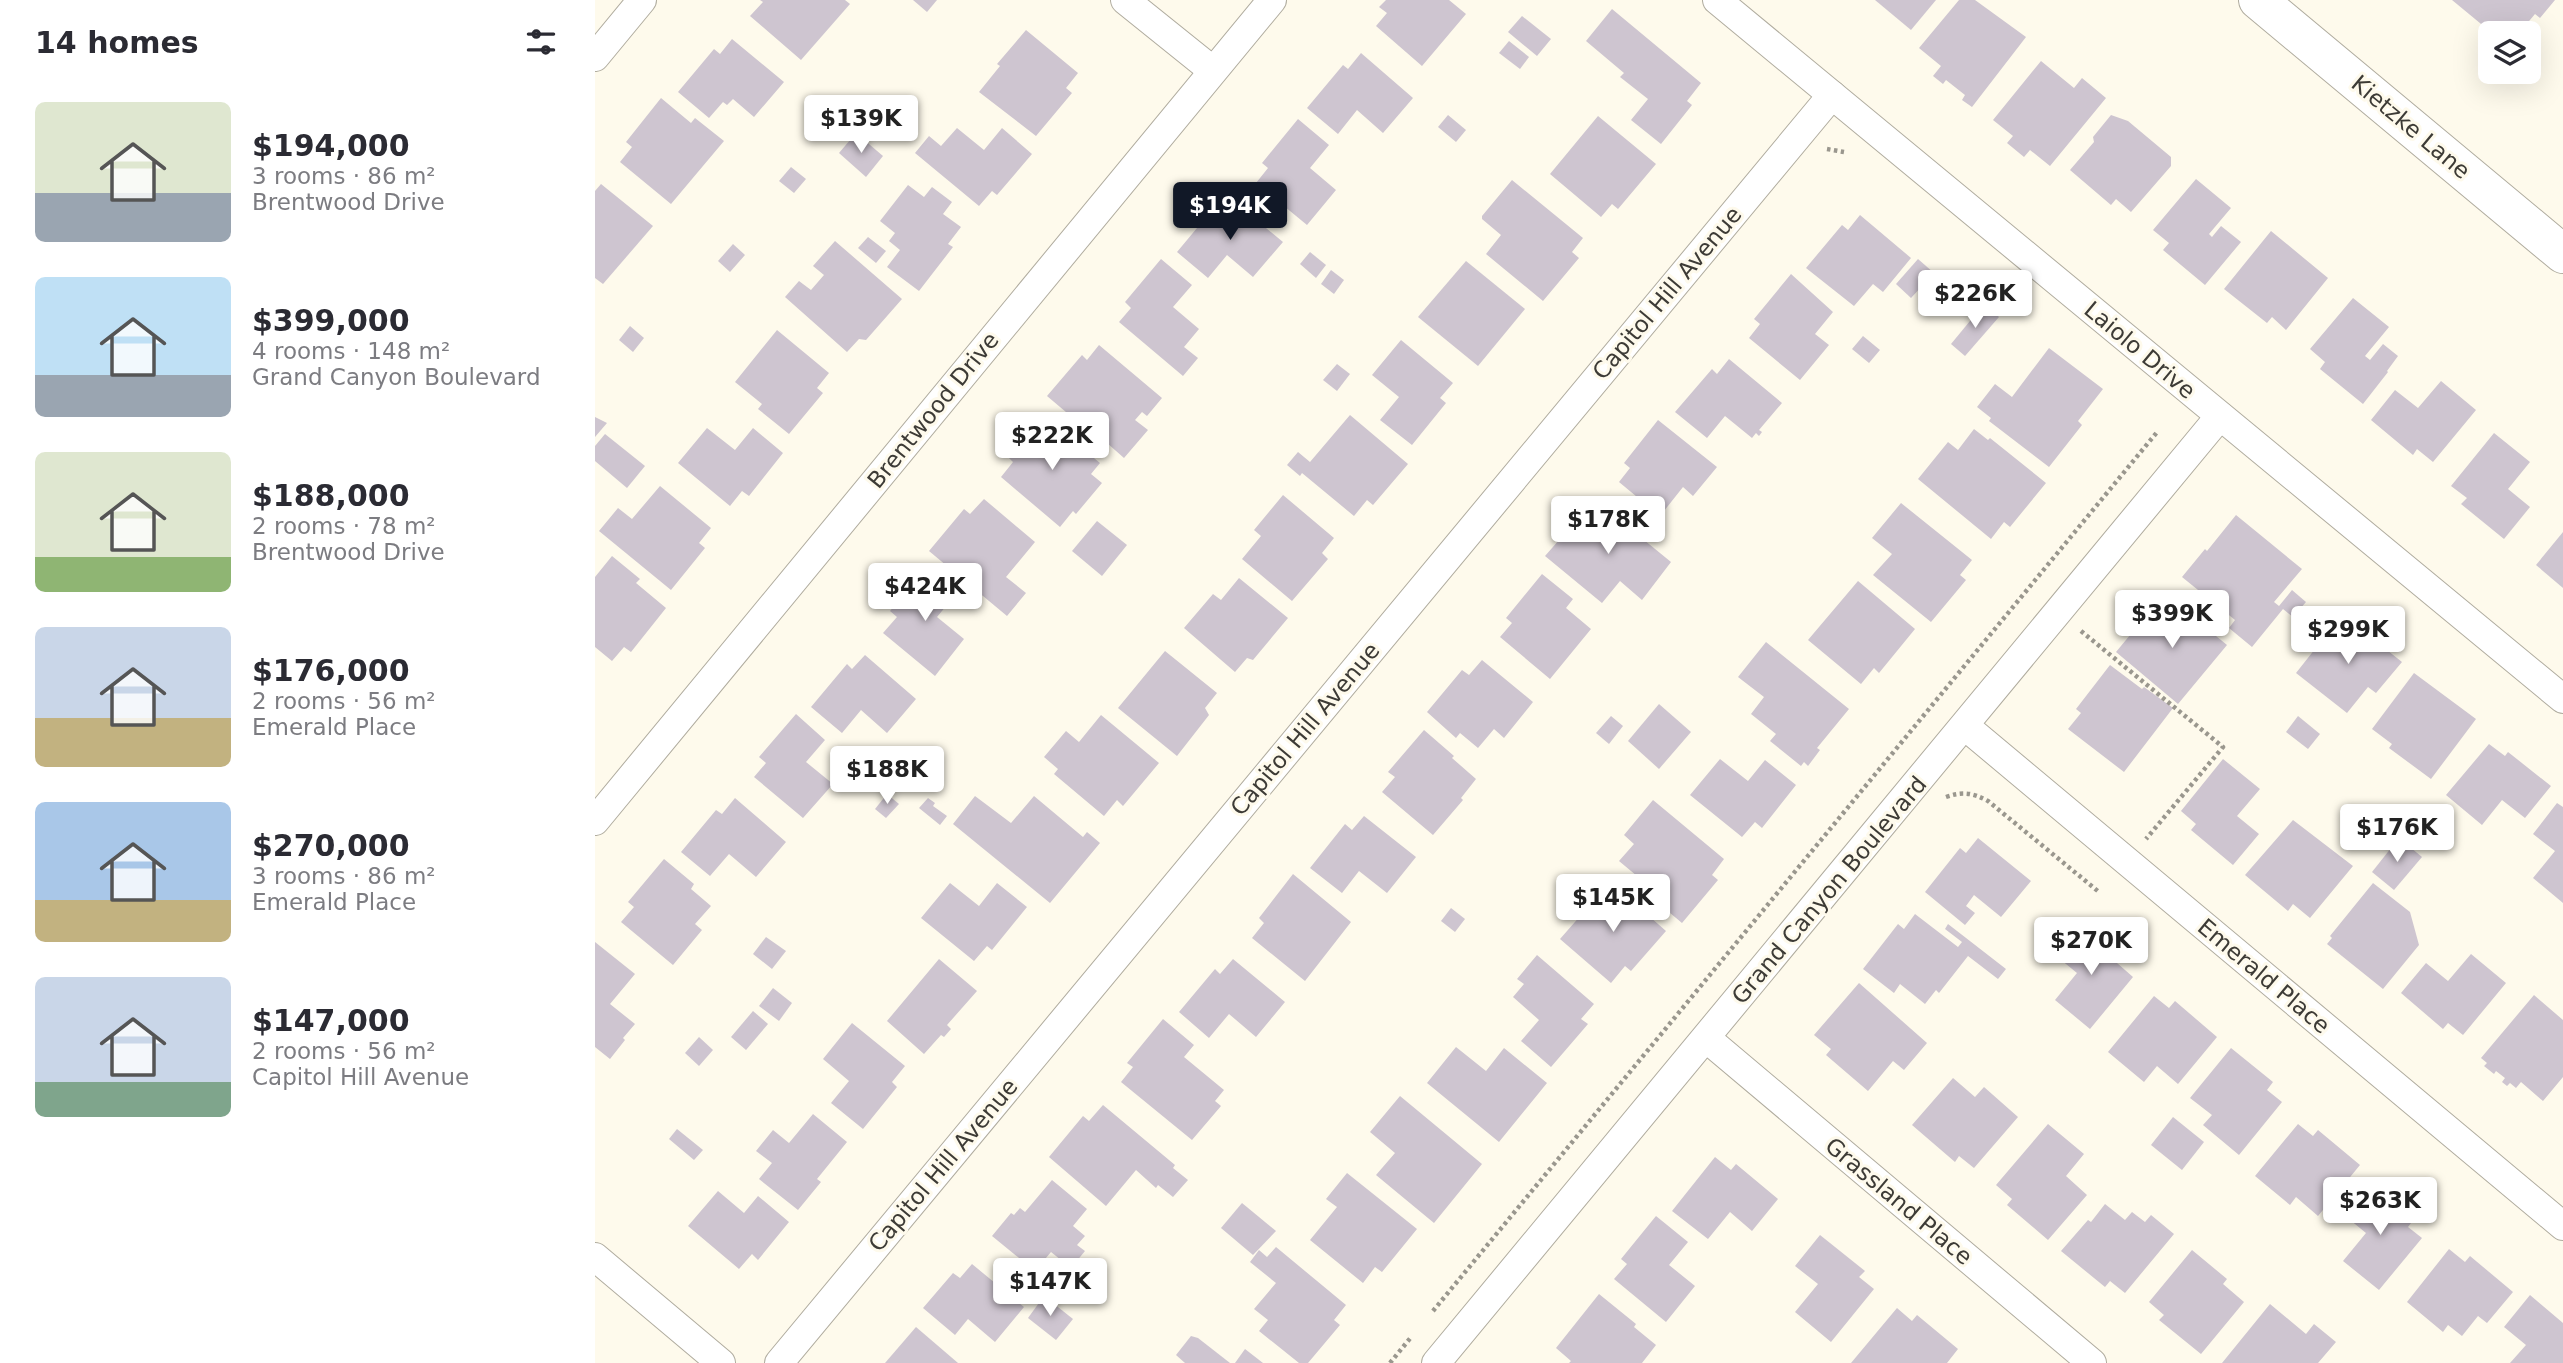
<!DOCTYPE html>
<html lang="en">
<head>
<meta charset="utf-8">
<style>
	:root { --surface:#fff; --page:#f7f7f7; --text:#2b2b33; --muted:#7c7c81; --accent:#111827 }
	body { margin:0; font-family:"DejaVu Sans",sans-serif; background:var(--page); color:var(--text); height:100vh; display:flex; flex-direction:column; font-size:26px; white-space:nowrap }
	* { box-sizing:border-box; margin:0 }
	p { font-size:23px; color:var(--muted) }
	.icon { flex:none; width:38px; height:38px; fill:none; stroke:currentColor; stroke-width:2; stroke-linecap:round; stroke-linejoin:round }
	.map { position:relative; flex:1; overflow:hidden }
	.sheet { display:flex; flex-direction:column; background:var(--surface); width:595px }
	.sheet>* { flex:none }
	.tools { position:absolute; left:1883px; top:21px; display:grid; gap:14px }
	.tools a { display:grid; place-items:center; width:63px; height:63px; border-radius:10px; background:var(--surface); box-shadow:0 7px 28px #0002; font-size:35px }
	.price { position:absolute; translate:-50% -60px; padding:0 16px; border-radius:7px; background:#fff; color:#222; font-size:23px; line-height:46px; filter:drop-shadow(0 2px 4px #0008) }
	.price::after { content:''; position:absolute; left:50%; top:42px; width:21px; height:16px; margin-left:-10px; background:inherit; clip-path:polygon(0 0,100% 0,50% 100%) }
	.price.current { background:var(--accent); color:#fff }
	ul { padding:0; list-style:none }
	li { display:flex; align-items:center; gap:21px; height:175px; padding:0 35px }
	li span { display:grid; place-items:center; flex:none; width:196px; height:140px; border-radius:10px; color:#555 }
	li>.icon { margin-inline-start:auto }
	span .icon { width:84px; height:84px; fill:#fffc; stroke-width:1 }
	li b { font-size:30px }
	h2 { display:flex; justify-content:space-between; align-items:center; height:84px; padding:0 35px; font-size:30px }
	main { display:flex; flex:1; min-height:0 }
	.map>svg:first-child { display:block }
	.building { fill:#cec5d0 }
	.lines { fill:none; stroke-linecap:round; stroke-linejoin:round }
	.street-casing { stroke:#b0ac9f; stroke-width:30 }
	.secondary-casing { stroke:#b0ac9f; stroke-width:40 }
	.path { stroke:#9a978e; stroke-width:4.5; stroke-dasharray:3.5 3.5; stroke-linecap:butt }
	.street { stroke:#fff; stroke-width:28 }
	.secondary { stroke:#fff; stroke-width:38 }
	.labels { text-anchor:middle; stroke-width:6; stroke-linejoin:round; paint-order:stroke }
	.street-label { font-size:23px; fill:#3d3b36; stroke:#fefaec }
</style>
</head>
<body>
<main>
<section class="sheet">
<h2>14 homes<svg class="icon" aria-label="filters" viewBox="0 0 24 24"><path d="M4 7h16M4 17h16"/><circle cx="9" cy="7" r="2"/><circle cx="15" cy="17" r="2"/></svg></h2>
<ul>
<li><span style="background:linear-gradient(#dfe7d0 65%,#9aa5b1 0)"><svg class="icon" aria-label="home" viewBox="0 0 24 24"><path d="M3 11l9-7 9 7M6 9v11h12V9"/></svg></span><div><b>$194,000</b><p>3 rooms · 86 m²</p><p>Brentwood Drive</p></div></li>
<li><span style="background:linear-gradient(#bfe0f5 70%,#9aa5b1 0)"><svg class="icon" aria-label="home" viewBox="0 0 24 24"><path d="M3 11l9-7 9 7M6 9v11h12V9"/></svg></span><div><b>$399,000</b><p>4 rooms · 148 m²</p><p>Grand Canyon Boulevard</p></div></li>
<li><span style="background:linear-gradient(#dfe7d0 75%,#8fb573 0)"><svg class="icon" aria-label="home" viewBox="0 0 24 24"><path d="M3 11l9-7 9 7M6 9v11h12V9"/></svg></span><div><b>$188,000</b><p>2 rooms · 78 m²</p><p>Brentwood Drive</p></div></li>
<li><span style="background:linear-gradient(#c9d6e8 65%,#c2b280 0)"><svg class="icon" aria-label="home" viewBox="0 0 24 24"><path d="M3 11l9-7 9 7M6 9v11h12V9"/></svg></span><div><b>$176,000</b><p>2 rooms · 56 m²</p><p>Emerald Place</p></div></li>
<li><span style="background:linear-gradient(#a9c7e8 70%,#c2b280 0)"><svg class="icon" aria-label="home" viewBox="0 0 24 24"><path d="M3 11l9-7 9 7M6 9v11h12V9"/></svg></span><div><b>$270,000</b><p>3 rooms · 86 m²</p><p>Emerald Place</p></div></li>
<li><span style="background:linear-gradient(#c9d6e8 75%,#7fa58c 0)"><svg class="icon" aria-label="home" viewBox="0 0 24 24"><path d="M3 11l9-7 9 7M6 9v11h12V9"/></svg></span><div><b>$147,000</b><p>2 rooms · 56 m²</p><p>Capitol Hill Avenue</p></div></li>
</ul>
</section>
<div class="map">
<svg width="1968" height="1363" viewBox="0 0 1968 1363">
	<rect width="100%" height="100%" fill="#fefaec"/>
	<g class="building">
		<path d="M165,0H250L255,4L206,60L155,16L168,2Z"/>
		<path d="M318,0H342L332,12Z"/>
		<path d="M791,0H854L871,14L827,66L781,26L792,13L784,7Z"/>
		<path d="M1280,0H1341L1316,30Z"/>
		<path d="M1364,0H1380L1431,37L1377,107L1367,100L1370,95L1351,80L1348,84L1338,76L1346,66L1324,48Z"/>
		<path d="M1857,0H1960L1945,18L1940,14L1924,33H1897Z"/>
		<path d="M1017,9L1106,83L1092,101L1097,105L1066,144L1036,120L1053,99L1025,77L1029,73L991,41Z"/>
		<path d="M927,16L956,39L942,56L913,32Z"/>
		<path d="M431,30L483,73L471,88L477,93L441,136L384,92L405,66L402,64Z"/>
		<path d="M137,39L189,82L159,117L138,99L132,105L128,102L114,118L83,92L119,49L125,54Z"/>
		<path d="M914,41L934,57L925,69L904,53Z"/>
		<path d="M766,53L818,98L788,133L762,110L743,134L712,108L748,65L753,69Z"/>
		<path d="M1446,61L1479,88L1487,78L1511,98L1455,166L1435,150L1429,157L1412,143L1418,136L1398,120Z"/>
		<path d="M66,98L96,123L100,118L129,141L76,204L25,162L37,147L31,142Z"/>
		<path d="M853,115L871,130L861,142L843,127Z"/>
		<path d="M1516,115L1533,121L1576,157V166L1536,212L1521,199L1516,205L1475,170L1499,142L1498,137Z"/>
		<path d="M1003,116L1061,164L1023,209L1017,204L1006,217L955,174Z"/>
		<path d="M703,119L734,145L715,168L741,190L712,225L661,183L673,168L667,163Z"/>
		<path d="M362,128L389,150L407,128L437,154L402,195L397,191L384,206L320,153L334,136L346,146Z"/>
		<path d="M261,133L288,156L271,177L244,153Z"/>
		<path d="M196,167L211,179L199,193L184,181Z"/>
		<path d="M1601,179L1636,208L1614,234L1617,237L1626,226L1646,242L1610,285L1568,250L1574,243L1558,230Z"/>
		<path d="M917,180L988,238L977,252L984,258L948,301L891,254L906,235L887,219V216Z"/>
		<path d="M6,184L58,226L8,284L0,278V191Z"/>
		<path d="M313,185L329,197L337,187L357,202L348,214L366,227L353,244L358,247L324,291L292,267L305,250L294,241L300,233L285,221Z"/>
		<path d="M636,199L688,242L658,277L632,255L613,278L582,252L617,210L623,215Z"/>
		<path d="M1265,215L1316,258L1288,292L1278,284L1259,306L1211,268L1247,225L1253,230Z"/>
		<path d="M1676,231L1733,278L1691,330L1677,317L1672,323L1629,289Z"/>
		<path d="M273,237L291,251L281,263L263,248Z"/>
		<path d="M240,241L307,299L271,340L264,339L252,352L190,297L204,281L216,290L229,275L218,266Z"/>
		<path d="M138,244L150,255L135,272L123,261Z"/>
		<path d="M715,252L731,265L721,278L705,264Z"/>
		<path d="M566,259L597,285L578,307L604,329L589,347L603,358L588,376L524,322L536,308L530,302Z"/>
		<path d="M1323,259L1339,273L1316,298L1301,284Z"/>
		<path d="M871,261L930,309L883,366L823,317Z"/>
		<path d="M736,270L749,280L739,294L726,284Z"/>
		<path d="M1196,274L1238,312L1220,334L1234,345L1205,380L1154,338L1165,324L1159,319Z"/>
		<path d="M1758,298L1794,327L1770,356L1775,360L1788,344L1803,356L1792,371L1793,372L1768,404L1725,369L1730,362L1715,349Z"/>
		<path d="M1389,304L1404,317L1370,356L1356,344Z"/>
		<path d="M35,326L49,338L38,352L24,340Z"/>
		<path d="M182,330L234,373L222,388L228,393L194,434L163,409L167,404L140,382Z"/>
		<path d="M1268,336L1285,350L1274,363L1257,349Z"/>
		<path d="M806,340L858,383L845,398L851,403L817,445L785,420L804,397L777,375Z"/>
		<path d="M504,345L567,398L552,416L547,412L540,420L553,430L529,458L512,443L510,445L452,396L487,355L492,360Z"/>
		<path d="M1454,348L1508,389L1483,421L1487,425L1454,467L1394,421L1396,418L1382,407L1400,384L1417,397Z"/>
		<path d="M1134,359L1187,403L1164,430L1167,432L1164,436L1161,433L1157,438L1130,416L1112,438L1080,412L1117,369L1122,374Z"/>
		<path d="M742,364L755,374L742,391L728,380Z"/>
		<path d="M1846,381L1881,410L1838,462L1822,449L1818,455L1776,420L1800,390L1823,408Z"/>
		<path d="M447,415L505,463L496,474L507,483L481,514L478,511L465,527L406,477L418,462L413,457Z"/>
		<path d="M755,415L813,464L778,505L772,500L759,516L707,473L705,476L692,465L703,452L715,462Z"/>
		<path d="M0,417L12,423L0,437Z"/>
		<path d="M1063,420L1122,467L1098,496L1088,487L1065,516L1024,482L1035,468L1029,463Z"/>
		<path d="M112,428L140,450L158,428L188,453L154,496L147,491L135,506L83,463Z"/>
		<path d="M1379,429L1393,440L1395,438L1451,483L1415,527L1409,522L1396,539L1323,479L1353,442L1363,450Z"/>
		<path d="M1899,433L1935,462L1913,489L1935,507L1909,539L1866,504L1872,498L1856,486Z"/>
		<path d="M10,434L50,466L32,488L0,461V446Z"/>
		<path d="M65,486L116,528L104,543L110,548L76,590L4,531L23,508L37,519Z"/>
		<path d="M688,495L739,538L727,553L733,559L697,601L647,559L666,536L659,530Z"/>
		<path d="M389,499L440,542L411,577L431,593L412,616L334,551L369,509L375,514Z"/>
		<path d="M1306,503L1377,560L1365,575L1371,580L1336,622L1278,575L1297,554L1277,538Z"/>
		<path d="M1005,504L1076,562L1047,600L1025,581L1007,603L950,556L986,515L992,520Z"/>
		<path d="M1641,515L1707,569L1679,602L1684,606L1697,590L1711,602L1698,617L1688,609L1657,647L1634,628L1640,620L1587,577L1610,549L1612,551Z"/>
		<path d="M502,521L532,545L507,576L477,551Z"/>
		<path d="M1968,532V588L1941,565Z"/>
		<path d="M17,556L45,579L41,583L71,608L36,652L29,647L17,661L0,647V577Z"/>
		<path d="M330,569L361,594L342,617L369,639L340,676L288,633L302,617L295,611Z"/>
		<path d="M947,574L978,599L971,608L996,629L955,679L905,637L917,623L911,618Z"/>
		<path d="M644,578L693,618L658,660L652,658L640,672L589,628L618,594L626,600Z"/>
		<path d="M1263,581L1320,629L1284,673L1279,668L1266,684L1213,640Z"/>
		<path d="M1572,596L1632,645L1583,704L1521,652L1545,623L1548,626Z"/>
		<path d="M1743,620L1759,632L1763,627L1807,662L1781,693L1773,687L1752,713L1701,673Z"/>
		<path d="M1171,642L1254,709L1222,748L1225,750L1213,766L1209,762L1206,766L1175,741L1181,734L1156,714L1169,697L1143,677Z"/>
		<path d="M570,651L622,693L610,708L614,715L582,756L523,708Z"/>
		<path d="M270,655L321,699L292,733L266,710L247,733L216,707L252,664L257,669Z"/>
		<path d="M887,660L938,702L909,738L899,729L883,748L865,733L861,738L832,712L867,670L874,675Z"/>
		<path d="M1515,665L1547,689L1549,687L1578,708L1529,772L1473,729L1486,713L1481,709Z"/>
		<path d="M1819,673L1881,719L1836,779L1794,748L1797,744L1777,729Z"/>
		<path d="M1064,704L1096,732L1064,769L1033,741Z"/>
		<path d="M201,714L230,740L211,762L238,784L208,818L159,777L171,763L164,757Z"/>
		<path d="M506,715L564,763L528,806L522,800L509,816L459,774L463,769L449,757L471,731L484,742Z"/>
		<path d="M1016,716L1028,726L1014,744L1001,733Z"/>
		<path d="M1703,716L1725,734L1713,749L1691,732Z"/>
		<path d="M829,730L859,756L857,758L881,779L866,798L868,800L838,835L787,792L800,777L793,772Z"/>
		<path d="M1894,744L1910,756L1913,752L1956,786L1930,818L1907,800L1887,825L1851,795Z"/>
		<path d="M1125,759L1153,781L1170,760L1201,785L1167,828L1160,822L1147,837L1095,795Z"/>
		<path d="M1628,759L1665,789L1642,816L1664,834L1638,865L1596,830L1601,824L1586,811Z"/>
		<path d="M292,794L304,804L291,818L280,809Z"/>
		<path d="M380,796L416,823L439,796L488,837L492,832L505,843L455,903L358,824Z"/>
		<path d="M140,798L191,842L161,877L134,854L115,876L86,852L121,810L127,814Z"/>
		<path d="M333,798L340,803L338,806L352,816L345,825L324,808Z"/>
		<path d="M1058,800L1129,859L1117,875L1123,880L1087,923L1056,897L1060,891L1024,861L1039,844L1029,835Z"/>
		<path d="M1962,803L1968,807V903L1938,878L1960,851L1938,834Z"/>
		<path d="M769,816L821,857L792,893L764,871L747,893L715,868L750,824L757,830Z"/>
		<path d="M1698,820L1758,866L1715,918L1698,904L1693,911L1650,875Z"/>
		<path d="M1383,838L1436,881L1406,917L1379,895L1371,906L1380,913L1370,925L1330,892L1365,848L1371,853Z"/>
		<path d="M1804,838L1827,857L1799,890L1777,872Z"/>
		<path d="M69,859L99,884L96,889L116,906L100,924L107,930L78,965L26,922L39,907L33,902Z"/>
		<path d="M698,874L756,922L710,981L657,938L669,923L664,918Z"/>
		<path d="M1015,882L1071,931L1036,971L1030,966L1016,983L965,939Z"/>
		<path d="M355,883L384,906L402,883L432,907L397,950L392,946L379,961L326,918Z"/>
		<path d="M1778,883L1815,912L1824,945L1788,989L1732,944L1737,938L1735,936Z"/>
		<path d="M856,908L870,919L860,932L846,921Z"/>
		<path d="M1320,914L1363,947L1367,942L1350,929L1353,924L1411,969L1403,979L1373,956L1344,993L1341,990L1330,1004L1305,984L1299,993L1268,969L1303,924L1309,929Z"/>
		<path d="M1485,924L1527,958L1522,963L1538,977L1495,1029L1460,1000L1482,973L1460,955Z"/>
		<path d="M171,937L191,951L177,969L158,954Z"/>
		<path d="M0,942L40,974L15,1004L40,1024L28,1038L30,1040L15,1059L0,1047Z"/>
		<path d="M1876,954L1911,983L1868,1035L1853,1023L1848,1029L1806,993L1831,963L1853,981Z"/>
		<path d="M942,955L999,1004L986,1019L993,1024L956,1067L926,1041L944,1020L918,997L929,984L922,979Z"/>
		<path d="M344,959L382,991L352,1025L356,1029L349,1037L346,1035L329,1054L292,1021Z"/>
		<path d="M638,959L690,1002L661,1037L634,1014L614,1038L584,1012L620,969L625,974Z"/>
		<path d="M1264,983L1332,1043L1309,1070L1298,1061L1273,1091L1231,1055L1236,1049L1219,1035Z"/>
		<path d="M178,988L197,1003L184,1021L164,1006Z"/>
		<path d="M1939,995L1968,1020V1077L1948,1101L1926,1082L1921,1088L1915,1083L1912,1086L1907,1082L1910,1078L1901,1071L1899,1074L1889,1066L1892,1063L1886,1058Z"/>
		<path d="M1559,996L1574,1008L1580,1001L1622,1037L1583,1084L1562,1066L1549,1082L1513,1052Z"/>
		<path d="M158,1011L173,1024L151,1050L136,1037Z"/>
		<path d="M568,1019L599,1045L589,1057L629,1090L620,1101L626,1106L597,1140L526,1082L538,1067L532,1063Z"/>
		<path d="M257,1023L310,1066L297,1082L302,1087L268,1129L236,1103L254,1081L228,1059Z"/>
		<path d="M104,1037L118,1050L104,1066L90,1053Z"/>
		<path d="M861,1047L891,1071L909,1048L952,1083L904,1142L832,1083Z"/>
		<path d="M1636,1048L1678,1082L1672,1090L1687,1102L1644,1155L1608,1125L1617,1115L1595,1098Z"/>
		<path d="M1358,1078L1380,1097L1389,1087L1423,1117L1379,1168L1364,1156L1360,1162L1317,1125Z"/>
		<path d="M805,1096L887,1164L839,1223L781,1175L800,1153L775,1132Z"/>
		<path d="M508,1105L580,1165L578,1168L593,1180L578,1197L563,1185L561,1188L541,1170L511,1206L454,1157L488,1116L494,1121Z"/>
		<path d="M218,1114L252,1142L222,1179L226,1182L203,1210L164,1179L177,1163L161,1151L178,1130L194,1143Z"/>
		<path d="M1578,1117L1609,1142L1587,1170L1556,1145Z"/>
		<path d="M1453,1124L1489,1154L1471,1176L1492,1195L1453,1240L1412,1205L1417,1199L1401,1185Z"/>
		<path d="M1703,1124L1718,1136L1723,1130L1765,1165L1723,1216L1701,1197L1695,1205L1660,1176Z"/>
		<path d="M82,1129L108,1150L99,1160L74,1139Z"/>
		<path d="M1120,1157L1136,1170L1141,1164L1183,1199L1157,1231L1135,1212L1113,1239L1077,1211Z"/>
		<path d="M752,1173L822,1229L787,1272L780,1267L768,1283L715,1240L742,1207L731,1199Z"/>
		<path d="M457,1180L492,1209L478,1226L490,1236L482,1245L490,1251L476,1268L456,1252L440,1271L397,1236L416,1213L419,1215L425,1208L430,1212Z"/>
		<path d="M1775,1184L1819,1219L1813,1227L1827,1238L1784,1290L1748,1261L1771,1233L1749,1215Z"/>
		<path d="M123,1191L149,1213L163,1196L194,1222L163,1260L157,1254L144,1269L93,1226Z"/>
		<path d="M647,1203L681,1231L658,1255L626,1228Z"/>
		<path d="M1510,1204L1530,1220L1537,1212L1550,1222L1556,1215L1579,1234L1530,1293L1515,1281L1510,1287L1466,1251L1493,1220L1496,1222Z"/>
		<path d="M1061,1216L1093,1242L1074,1265L1100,1286L1071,1322L1019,1279L1032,1264L1026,1259Z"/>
		<path d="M1225,1235L1270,1271L1264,1277L1279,1289L1236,1342L1200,1312L1223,1284L1200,1266Z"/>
		<path d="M681,1247L751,1305L739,1320L745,1325L713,1363H704L664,1331L673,1320L659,1309L681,1283L655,1262L664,1250L672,1257Z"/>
		<path d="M1854,1249L1870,1262L1875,1256L1918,1292L1892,1323L1883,1316L1867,1336L1853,1325L1848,1332L1812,1302Z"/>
		<path d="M1597,1250L1632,1279L1628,1284L1649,1302L1606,1354L1564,1320L1569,1315L1554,1302Z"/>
		<path d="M377,1264L429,1307L400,1342L373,1319L360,1335L328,1308L358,1273L365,1278Z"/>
		<path d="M1004,1294L1041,1324L1039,1327L1061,1345L1047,1363H974L976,1361L961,1348Z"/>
		<path d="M1935,1295L1968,1323V1363H1915L1931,1345L1909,1327Z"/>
		<path d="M449,1296L478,1319L461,1340L433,1318Z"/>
		<path d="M1675,1304L1711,1334L1719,1324L1741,1342L1723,1363H1627Z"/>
		<path d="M1302,1308L1317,1321L1322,1315L1363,1349L1352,1363H1256Z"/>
		<path d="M321,1327L363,1363H290Z"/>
		<path d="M596,1336L603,1338L635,1363H590L581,1355Z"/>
		<path d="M650,1349L668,1363H640Z"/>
	</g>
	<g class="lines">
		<defs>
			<g id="street">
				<path d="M530,0L617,70"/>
				<path d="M1122,0L1968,699"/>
				<path d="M0,57L47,0"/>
				<path d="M1370,726L1968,1226"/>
				<path d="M0,821L677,0"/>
				<path d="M1111,1038L1497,1363"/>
				<path d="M0,1257L126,1363"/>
				<path d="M184,1363L1237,95"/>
				<path d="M841,1363L1625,416"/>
			</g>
			<path id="secondary" d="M1663,0L1968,254"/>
		</defs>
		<use href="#street" class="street-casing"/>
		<use href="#secondary" class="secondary-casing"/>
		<g class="path">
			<path d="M1232,149L1249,152"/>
			<path d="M1486,631L1628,747L1551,839"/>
			<path d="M1351,797C1368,791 1378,793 1393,801L1504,892"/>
			<path d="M838,1311L1563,431"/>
			<path d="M795,1363L817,1336"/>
		</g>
		<use href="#street" class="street"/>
		<use href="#secondary" class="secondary"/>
	</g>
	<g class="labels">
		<g class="street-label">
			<text transform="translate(1816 127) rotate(40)" y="8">Kietzke Lane</text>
			<text transform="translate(1072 293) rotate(-50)" y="8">Capitol Hill Avenue</text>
			<text transform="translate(1545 350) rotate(40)" y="8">Laiolo Drive</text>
			<text transform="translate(338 410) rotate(-51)" y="8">Brentwood Drive</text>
			<text transform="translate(710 729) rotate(-50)" y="8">Capitol Hill Avenue</text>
			<text transform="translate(1234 890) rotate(-50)" y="8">Grand Canyon Boulevard</text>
			<text transform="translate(1669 976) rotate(40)" y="8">Emerald Place</text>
			<text transform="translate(348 1165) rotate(-50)" y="8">Capitol Hill Avenue</text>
			<text transform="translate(1304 1201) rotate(40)" y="8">Grassland Place</text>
		</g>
	</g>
</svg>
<div class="tools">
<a><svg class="icon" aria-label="layers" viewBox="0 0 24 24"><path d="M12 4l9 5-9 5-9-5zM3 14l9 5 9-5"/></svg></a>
</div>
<b class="price" style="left:266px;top:155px">$139K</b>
<b class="price current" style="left:635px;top:242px">$194K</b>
<b class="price" style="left:1380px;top:330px">$226K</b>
<b class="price" style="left:457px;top:472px">$222K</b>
<b class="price" style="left:1013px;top:556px">$178K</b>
<b class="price" style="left:330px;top:623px">$424K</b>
<b class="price" style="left:1577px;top:650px">$399K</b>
<b class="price" style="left:1753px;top:666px">$299K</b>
<b class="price" style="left:292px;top:806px">$188K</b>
<b class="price" style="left:1802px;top:864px">$176K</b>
<b class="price" style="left:1018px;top:934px">$145K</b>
<b class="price" style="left:1496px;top:977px">$270K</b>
<b class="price" style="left:1785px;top:1237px">$263K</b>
<b class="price" style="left:455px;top:1318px">$147K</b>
</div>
</main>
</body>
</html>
